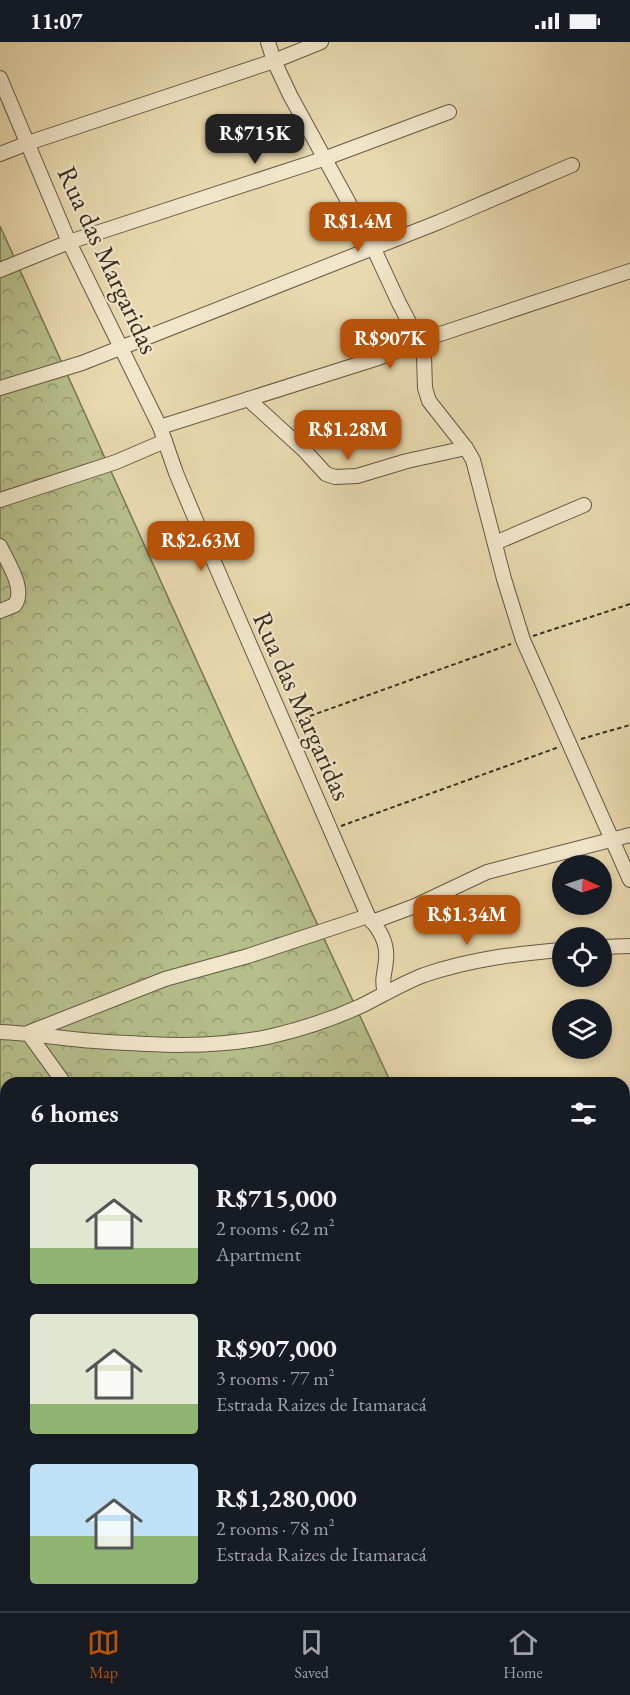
<!DOCTYPE html>
<html lang="en">
<head>
<meta charset="utf-8">
<style>
	:root { --surface:#171b24; --page:#242831; --text:#f1f3f6; --muted:#9ea1a6; --line:#363941; --accent:#b45309 }
	body { margin:0; font-family:"EB Garamond",serif; background:var(--page); color:var(--text); height:100vh; display:flex; flex-direction:column; font-size:22px; white-space:nowrap }
	* { box-sizing:border-box; margin:0 }
	p { font-size:20px; color:var(--muted) }
	.icon { flex:none; width:33px; height:33px; fill:none; stroke:currentColor; stroke-width:2; stroke-linecap:round; stroke-linejoin:round }
	.map { position:relative; flex:1; overflow:hidden }
	.side { position:absolute; left:0px; top:1035px; width:630px; height:534px; display:flex; flex-direction:column; background:var(--surface); border-radius:18px 18px 0 0; box-shadow:0 3px 9px #0003 }
	.side>* { flex:none }
	.needle { width:39px; rotate:93deg }
	.buttons { position:absolute; left:552px; top:813px; display:grid; gap:12px }
	.buttons a { display:grid; place-items:center; width:60px; height:60px; border-radius:50%; background:var(--surface); box-shadow:0 3px 9px #0003; font-size:30px }
	.price { position:absolute; translate:-50% -51px; padding:0 14px; border-radius:12px; background:var(--accent); color:#fff; font-size:20px; line-height:39px; filter:drop-shadow(0 2px 3px #0008) }
	.price::after { content:''; position:absolute; left:50%; top:36px; width:18px; height:14px; margin-left:-9px; background:inherit; clip-path:polygon(0 0,100% 0,50% 100%) }
	.price.active { background:#222; color:#fff }
	ul { padding:0; list-style:none }
	li { display:flex; align-items:center; gap:18px; height:150px; padding:0 30px }
	li span { display:grid; place-items:center; flex:none; width:168px; height:120px; border-radius:6px; color:#555 }
	li>.icon { margin-inline-start:auto }
	span .icon { width:72px; height:72px; fill:#fffc; stroke-width:1 }
	li b { font-size:26px }
	h2 { display:flex; justify-content:space-between; align-items:center; height:72px; padding:0 30px; font-size:26px }
	.status { display:flex; justify-content:space-between; align-items:center; height:42px; padding:0 30px; background:var(--surface); direction:ltr }
	.status svg { height:16px; fill:currentColor }
	.tab-bar { display:flex; justify-content:space-around; align-items:center; height:84px; border-top:2px solid var(--line); background:var(--surface); font-size:16px; color:var(--muted) }
	.tab-bar a { display:grid; justify-items:center; gap:3px }
	.tab-bar .active { color:var(--accent) }
	.map>svg:first-child { display:block }
	.forest { fill:url(#forest-crowns); stroke:#767657; stroke-width:1.5 }
	.lines { fill:none; stroke-linecap:round; stroke-linejoin:round }
	.minor-casing { stroke:#635946; stroke-width:16 }
	.path { stroke:#362e24; stroke-width:2; stroke-dasharray:4.5 3; stroke-linecap:butt }
	.minor { stroke:#f1e6ca; stroke-width:14 }
	.labels { text-anchor:middle; stroke-width:4.5; stroke-linejoin:round; paint-order:stroke }
	.street-label { font-size:27px; fill:#362e24; stroke:#f1e6ca }
</style>
</head>
<body>
<div class="status"><b>11:07</b><svg viewBox="0 0 49 12"><path d="M0 12V9h3v3zM5 12V6h3v6zM10 12V3h3v9zM15 12V0h3v12zM26 1h20v11H26zM47 4h2v5h-2z"/></svg></div>
<div class="map">
<svg width="630" height="1569" viewBox="0 0 630 1569">
	<defs>
		<pattern id="forest-crowns" width="20" height="18" patternUnits="userSpaceOnUse" patternTransform="scale(1.5)"><rect width="20" height="18" fill="#b6bf8a"/><path d="M2 6a3 3 0 1 1 6 0M12 15a3 3 0 1 1 6 0" fill="none" stroke="#959c71"/></pattern>
	</defs>
	<rect width="100%" height="100%" fill="#e9d9ae"/>
	<filter id="stains"><feTurbulence type="fractalNoise" baseFrequency=".00333" numOctaves="4"/><feColorMatrix values="0 0 0 0 .2 0 0 0 0 .09 0 0 0 0 .02 0 0 0 .5 -.17"/></filter>
	<radialGradient id="worn" r=".72"><stop offset=".6" stop-color="#630" stop-opacity="0"/><stop offset="1" stop-color="#630" stop-opacity=".3"/></radialGradient>
	<path class="forest" d="M0,184L257,752L391,1041H6V1563H540L541,1569H0Z"/>
	<g class="lines">
		<defs>
			<g id="minor">
				<path d="M268,0L274,19L290,53L373,205L399,261L419,299L424,314L425,346L429,359L466,406L473,418L504,537L523,598L630,838"/>
				<path d="M0,36L69,200L160,385L176,431L194,474L368,874C379,887 388,900 386,918C385,932 381,936 385,951"/>
				<path d="M0,112L28,101L274,19L321,0"/>
				<path d="M0,228L69,200L326,116L449,70"/>
				<path d="M0,346L82,321L439,180L572,123"/>
				<path d="M248,357L304,408L326,432L335,435L357,434L407,419L466,406"/>
				<path d="M160,385L378,316L419,299L630,229"/>
				<path d="M0,458L116,420L165,399"/>
				<path d="M495,501L584,463"/>
				<path d="M0,504C7,520 26,546 15,563L0,569"/>
				<path d="M372,880L415,864L487,830L630,793"/>
				<path d="M602,905L630,904"/>
				<path d="M0,990C32,991 63,997 95,999C153,1003 215,1007 272,994C302,987 335,976 363,963C383,953 403,941 424,933C471,917 514,912 562,908"/>
				<path d="M30,990L165,937L248,914L368,874"/>
				<path d="M28,991L64,1041"/>
				<path d="M624,1085H630"/>
				<path d="M624,1210L630,1211"/>
				<path d="M624,1344H630"/>
				<path d="M624,1463H630"/>
				<path d="M411,1563L412,1569"/>
				<path d="M492,1563V1569"/>
				<path d="M558,1569V1563"/>
			</g>
		</defs>
		<use href="#minor" class="minor-casing"/>
		<g class="path">
			<path d="M533,594L630,562"/>
			<path d="M296,679L511,602"/>
			<path d="M581,697L630,683"/>
			<path d="M341,784L559,705"/>
			<path d="M146,1569L147,1563"/>
		</g>
		<use href="#minor" class="minor"/>
	</g>
	<g class="labels">
		<g class="street-label">
			<text transform="translate(108 218) rotate(65)" y="9">Rua das Margaridas</text>
			<text transform="translate(302 664) rotate(66)" y="9">Rua das Margaridas</text>
		</g>
	</g>
	<rect width="100%" height="100%" filter="url(#stains)"/>
	<rect width="100%" height="100%" fill="url(#worn)"/>
</svg>
<div class="buttons">
<a><svg class="needle" viewBox="-14 -14 28 28"><path d="M0-13l5 13h-10z" fill="#e53935"/><path d="M0 13l5-13h-10z" fill="#9ea1a6"/></svg></a>
<a><svg class="icon" aria-label="locate" viewBox="0 0 24 24"><circle cx="12" cy="12" r="6"/><path d="M12 2v4M12 18v4M2 12h4M18 12h4"/></svg></a>
<a><svg class="icon" aria-label="layers" viewBox="0 0 24 24"><path d="M12 4l9 5-9 5-9-5zM3 14l9 5 9-5"/></svg></a>
</div>
<b class="price active" style="left:255px;top:123px">R$715K</b>
<b class="price" style="left:358px;top:211px">R$1.4M</b>
<b class="price" style="left:390px;top:328px">R$907K</b>
<b class="price" style="left:348px;top:419px">R$1.28M</b>
<b class="price" style="left:201px;top:530px">R$2.63M</b>
<b class="price" style="left:467px;top:904px">R$1.34M</b>
<section class="side">
<h2>6 homes<svg class="icon" aria-label="filters" viewBox="0 0 24 24"><path d="M4 7h16M4 17h16"/><circle cx="9" cy="7" r="2"/><circle cx="15" cy="17" r="2"/></svg></h2>
<ul>
<li><span style="background:linear-gradient(#dfe7d0 70%,#8fb573 0)"><svg class="icon" aria-label="home" viewBox="0 0 24 24"><path d="M3 11l9-7 9 7M6 9v11h12V9"/></svg></span><div><b>R$715,000</b><p>2 rooms · 62 m²</p><p>Apartment</p></div></li>
<li><span style="background:linear-gradient(#dfe7d0 75%,#8fb573 0)"><svg class="icon" aria-label="home" viewBox="0 0 24 24"><path d="M3 11l9-7 9 7M6 9v11h12V9"/></svg></span><div><b>R$907,000</b><p>3 rooms · 77 m²</p><p>Estrada Raizes de Itamaracá</p></div></li>
<li><span style="background:linear-gradient(#bfe0f5 60%,#8fb573 0)"><svg class="icon" aria-label="home" viewBox="0 0 24 24"><path d="M3 11l9-7 9 7M6 9v11h12V9"/></svg></span><div><b>R$1,280,000</b><p>2 rooms · 78 m²</p><p>Estrada Raizes de Itamaracá</p></div></li>
</ul>
</section>
</div>
<nav class="tab-bar">
<a class="active"><svg class="icon" aria-label="map" viewBox="0 0 24 24"><path d="M3 6l6-2 6 2 6-2v14l-6 2-6-2-6 2zM9 4v14M15 6v14"/></svg>Map</a>
<a><svg class="icon" aria-label="saved" viewBox="0 0 24 24"><path d="M7 4h10v16l-5-4-5 4z"/></svg>Saved</a>
<a><svg class="icon" aria-label="home" viewBox="0 0 24 24"><path d="M3 11l9-7 9 7M6 9v11h12V9"/></svg>Home</a>
</nav>
</body>
</html>
